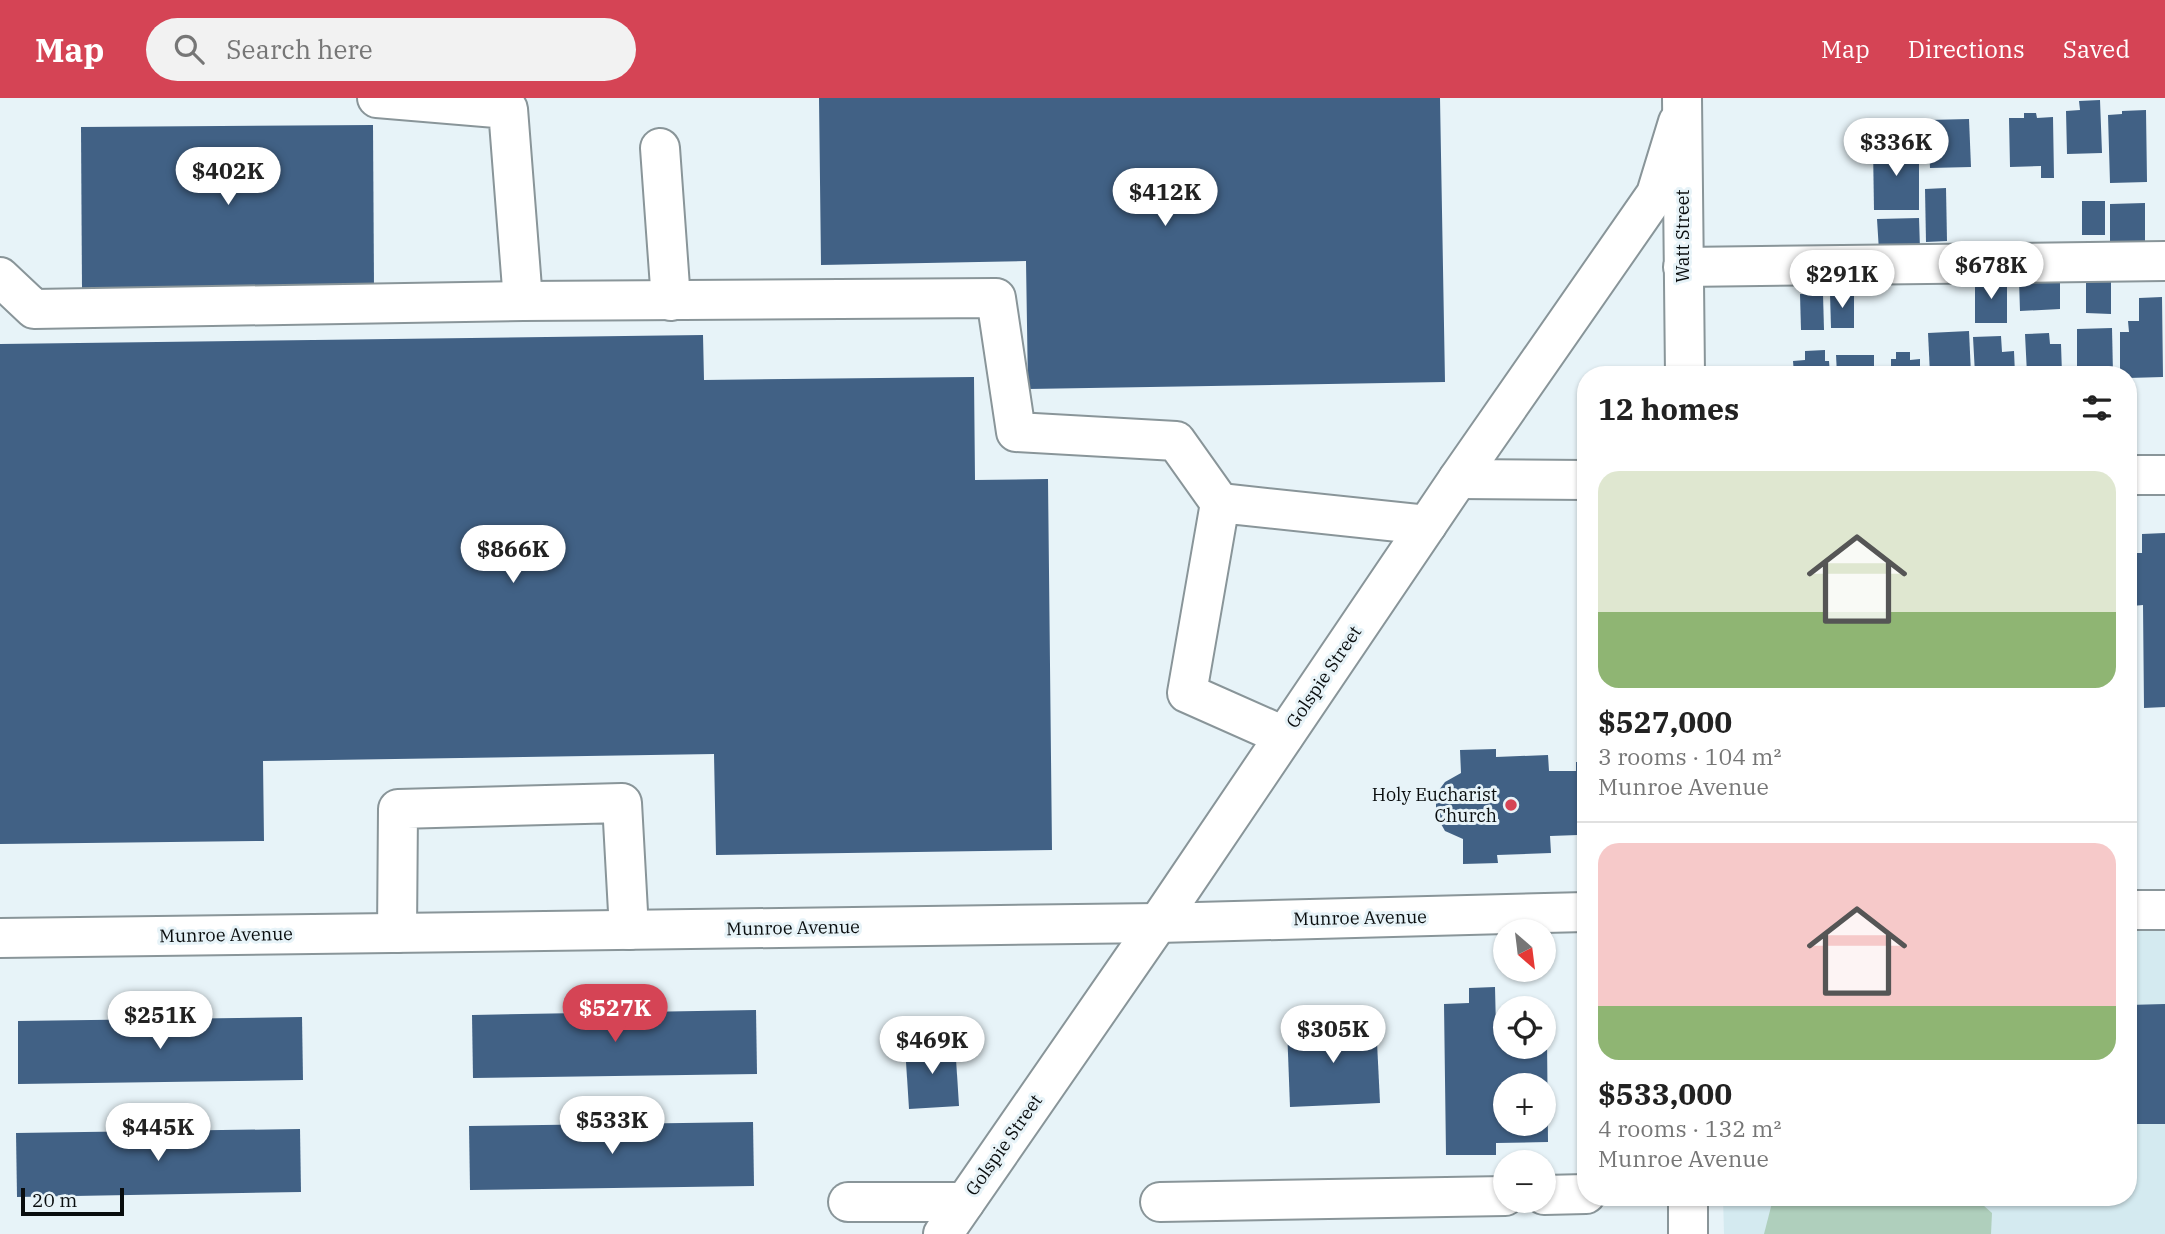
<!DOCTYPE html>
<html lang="en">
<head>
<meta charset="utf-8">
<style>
	:root { --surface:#fff; --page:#f2f2f2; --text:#222; --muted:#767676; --line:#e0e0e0; --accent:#d54455 }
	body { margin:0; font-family:"IBM Plex Serif",serif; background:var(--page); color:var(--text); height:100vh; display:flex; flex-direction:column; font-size:26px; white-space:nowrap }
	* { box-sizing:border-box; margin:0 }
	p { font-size:23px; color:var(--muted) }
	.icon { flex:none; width:38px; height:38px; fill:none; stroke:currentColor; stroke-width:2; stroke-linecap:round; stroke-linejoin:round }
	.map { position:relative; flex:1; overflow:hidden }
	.side { position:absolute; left:1577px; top:268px; width:560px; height:840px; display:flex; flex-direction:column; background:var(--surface); border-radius:28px; box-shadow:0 2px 5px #0004 }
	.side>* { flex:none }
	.needle { width:46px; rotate:152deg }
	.fabs { position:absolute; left:1493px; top:821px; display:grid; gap:14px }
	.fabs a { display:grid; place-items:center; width:63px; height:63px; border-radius:50%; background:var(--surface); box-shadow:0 2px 5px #0004; font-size:35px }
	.scale { position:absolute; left:21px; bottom:18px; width:103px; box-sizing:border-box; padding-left:7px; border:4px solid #090d0e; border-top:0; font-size:19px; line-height:24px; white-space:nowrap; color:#090d0e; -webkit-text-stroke:5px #e7f3f8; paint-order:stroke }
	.price { position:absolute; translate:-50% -60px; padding:0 16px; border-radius:24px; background:#fff; color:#222; font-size:23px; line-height:46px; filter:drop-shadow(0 2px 4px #0008) }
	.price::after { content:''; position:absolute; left:50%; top:42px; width:21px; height:16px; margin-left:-10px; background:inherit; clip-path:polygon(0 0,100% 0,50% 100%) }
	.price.active { background:var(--accent); color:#fff }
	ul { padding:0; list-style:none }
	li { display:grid; align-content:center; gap:14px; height:371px; padding:0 21px }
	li+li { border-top:2px solid var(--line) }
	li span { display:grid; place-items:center; height:217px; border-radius:21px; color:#555 }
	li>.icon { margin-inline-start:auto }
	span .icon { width:126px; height:126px; fill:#fffc; stroke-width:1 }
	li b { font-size:30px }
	h2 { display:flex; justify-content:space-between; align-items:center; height:84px; padding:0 21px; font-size:30px }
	header { display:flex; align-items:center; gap:42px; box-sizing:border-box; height:98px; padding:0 35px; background:var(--accent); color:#fff }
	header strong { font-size:33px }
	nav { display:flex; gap:38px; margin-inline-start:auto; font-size:24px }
	.search { width:490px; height:63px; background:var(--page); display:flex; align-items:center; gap:18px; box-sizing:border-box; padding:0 24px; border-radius:38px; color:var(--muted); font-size:26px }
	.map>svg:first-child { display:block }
	.built { fill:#d4eaf0 }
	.green { fill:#afcfbc }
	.building { fill:#416185; fill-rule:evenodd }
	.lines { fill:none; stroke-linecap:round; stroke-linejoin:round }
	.minor-casing { stroke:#899599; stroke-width:42 }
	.major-casing { stroke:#899599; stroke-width:42 }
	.minor { stroke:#fff; stroke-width:38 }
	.major { stroke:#fff; stroke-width:38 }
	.poi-dot { fill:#d54455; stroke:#e7f3f8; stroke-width:2.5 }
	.labels { text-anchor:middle; stroke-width:6; stroke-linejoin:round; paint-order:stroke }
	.street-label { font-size:18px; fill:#090d0e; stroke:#e7f3f8 }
	.poi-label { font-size:18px; fill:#090d0e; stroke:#e7f3f8; text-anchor:end }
</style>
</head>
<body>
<header>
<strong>Map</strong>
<div class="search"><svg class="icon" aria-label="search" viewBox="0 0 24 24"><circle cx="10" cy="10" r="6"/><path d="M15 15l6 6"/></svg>Search here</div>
<nav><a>Map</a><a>Directions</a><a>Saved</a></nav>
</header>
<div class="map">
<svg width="2165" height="1136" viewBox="0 0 2165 1136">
	<rect width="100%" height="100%" fill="#e7f3f8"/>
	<path class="built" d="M2165,830V1136H1724L1723,1099H2128V831Z"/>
	<path class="green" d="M1974,1099L1992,1115L1991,1136H1764L1773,1101Z"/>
	<g class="building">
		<path d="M819,0H1440L1445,284L1028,291L1026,163L821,167Z"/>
		<path d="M2100,2L2102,55L2067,56L2066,13L2080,12L2079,3Z"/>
		<path d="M2146,12L2147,84L2110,85L2108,17L2122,16V13Z"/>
		<path d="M2024,15H2036L2037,20L2053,19L2054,80H2041V68L2010,69L2009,20H2024Z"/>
		<path d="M1969,21L1971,69L1930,70L1928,22Z"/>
		<path d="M373,27L374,189L82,191L81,29Z"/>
		<path d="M1873,49H1919V112H1874Z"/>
		<path d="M1946,90L1947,143L1926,144L1925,91Z"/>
		<rect x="2082" y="103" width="23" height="34"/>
		<path d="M2145,105V145L2110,146V106Z"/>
		<path d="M1919,120L1920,152L1879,153L1877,121Z"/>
		<path d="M2086,179H2111V216L2086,215Z"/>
		<path d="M2007,181V225H1975V182Z"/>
		<path d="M2060,181V211L2020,213L2019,182Z"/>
		<path d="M1830,195H1854V230H1831Z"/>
		<path d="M1800,196H1823L1824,232H1801Z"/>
		<path d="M2162,199L2163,279L2128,280V276H2120V234H2129L2128,223H2139V200Z"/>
		<path d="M2112,230L2113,276H2077V231Z"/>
		<path d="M1969,233L1971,276H1930L1928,235Z"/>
		<path d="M2049,235L2050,246H2061L2062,276H2027L2025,236Z"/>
		<path d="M703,237L704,282L974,279L975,382L1048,381L1052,752L716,757L714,656L263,663L264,743L0,746V246Z"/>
		<path d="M2001,238L2002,254L2014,253L2015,276H1975L1973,239Z"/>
		<path d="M1825,252V263H1829L1830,276H1794L1793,263L1805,262V253Z"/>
		<path d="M1896,254H1910V262L1920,261V276H1891V261H1896Z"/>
		<path d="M1836,257H1874V276H1837Z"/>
		<path d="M2165,435V609L2144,610L2143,507L2132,508L2131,455H2142V436Z"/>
		<path d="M1496,651V659L1548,657L1549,673H1576V664H1586V746H1578V737L1550,738L1551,755L1497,757L1498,765L1463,766V741L1445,733L1436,717V696L1445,684L1461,675L1460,652Z"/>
		<path d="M1495,889L1496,931H1505V948H1544V940H1547L1548,1044L1496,1045V1057H1446L1444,906L1469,905V890ZM1505,987H1544V1026H1505Z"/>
		<path d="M2165,906V1026H2128V907Z"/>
		<path d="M756,912L757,976L473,980L472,917Z"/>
		<path d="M302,919L303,982L18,986V923Z"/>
		<path d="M1376,924L1380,1005L1290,1009L1287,929Z"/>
		<path d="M955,945L959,1008L909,1011L905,948Z"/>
		<path d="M753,1024L754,1088L470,1092L469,1028Z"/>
		<path d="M300,1031L301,1094L17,1099L16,1035Z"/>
	</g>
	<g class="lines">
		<defs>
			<g id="minor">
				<path d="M377,0L508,11L523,203"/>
				<path d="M660,50L671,203"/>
				<path d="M1683,169L2165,163"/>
				<path d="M0,179L34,211L523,203L996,200L1016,334L1176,343L1220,405"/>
				<path d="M2128,377H2165"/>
				<path d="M1458,381L1586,382"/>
				<path d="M1284,638L1187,595L1220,405L1427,427"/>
				<path d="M2128,812H2165"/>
				<path d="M397,835L398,711L622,705L629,832"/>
				<path d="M1544,1097L1586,1096"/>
				<path d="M1688,1099V1136"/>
				<path d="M848,1104H965"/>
				<path d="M1160,1104L1505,1098"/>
				<path d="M943,1136L1158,825L1458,381L1656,96L1678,24"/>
			</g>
			<g id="major">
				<path d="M1682,0L1685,276"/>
				<path d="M0,840L1158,825L1586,814"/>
			</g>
		</defs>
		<use href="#minor" class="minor-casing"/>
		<use href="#major" class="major-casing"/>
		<use href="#minor" class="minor"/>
		<use href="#major" class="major"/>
	</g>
	<circle class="poi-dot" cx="1511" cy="707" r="7"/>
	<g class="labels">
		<g class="street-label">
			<text transform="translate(1683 138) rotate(-90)" y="6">Watt Street</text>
			<text transform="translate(1324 579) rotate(-56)" y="6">Golspie Street</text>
			<text transform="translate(1360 820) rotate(-1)" y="6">Munroe Avenue</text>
			<text transform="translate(793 830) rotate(-1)" y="6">Munroe Avenue</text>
			<text transform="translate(226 837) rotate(-1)" y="6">Munroe Avenue</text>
			<text transform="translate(1004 1047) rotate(-55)" y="6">Golspie Street</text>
		</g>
		<g class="poi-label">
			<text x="1497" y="703">Holy Eucharist<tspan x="1497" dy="21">Church</tspan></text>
		</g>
	</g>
</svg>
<div class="fabs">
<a><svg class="needle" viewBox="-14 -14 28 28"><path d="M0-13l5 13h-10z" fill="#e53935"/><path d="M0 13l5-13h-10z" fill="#767676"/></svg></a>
<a><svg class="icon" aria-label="locate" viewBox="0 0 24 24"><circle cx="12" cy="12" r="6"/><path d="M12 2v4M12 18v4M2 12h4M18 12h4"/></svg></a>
<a>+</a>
<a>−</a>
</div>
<div class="scale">20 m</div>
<b class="price" style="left:1896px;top:80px">$336K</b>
<b class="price" style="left:228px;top:109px">$402K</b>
<b class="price" style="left:1165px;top:130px">$412K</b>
<b class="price" style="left:1991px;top:203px">$678K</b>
<b class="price" style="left:1842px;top:212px">$291K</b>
<b class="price" style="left:513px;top:487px">$866K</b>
<b class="price active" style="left:615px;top:946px">$527K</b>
<b class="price" style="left:160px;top:953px">$251K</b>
<b class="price" style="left:1333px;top:967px">$305K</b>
<b class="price" style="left:932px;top:978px">$469K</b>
<b class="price" style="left:612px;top:1058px">$533K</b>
<b class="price" style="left:158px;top:1065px">$445K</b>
<section class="side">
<h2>12 homes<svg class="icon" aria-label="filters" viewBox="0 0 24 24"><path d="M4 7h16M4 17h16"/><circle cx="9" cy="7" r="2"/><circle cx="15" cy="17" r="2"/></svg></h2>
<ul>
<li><span style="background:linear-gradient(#dfe7d0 65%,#8fb573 0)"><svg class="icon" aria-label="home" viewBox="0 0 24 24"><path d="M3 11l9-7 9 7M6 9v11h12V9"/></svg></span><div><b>$527,000</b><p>3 rooms · 104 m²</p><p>Munroe Avenue</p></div></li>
<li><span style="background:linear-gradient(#f6c9c9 75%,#8fb573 0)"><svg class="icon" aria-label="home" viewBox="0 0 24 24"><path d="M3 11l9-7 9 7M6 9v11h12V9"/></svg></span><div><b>$533,000</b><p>4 rooms · 132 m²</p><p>Munroe Avenue</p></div></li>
</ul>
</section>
</div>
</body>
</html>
